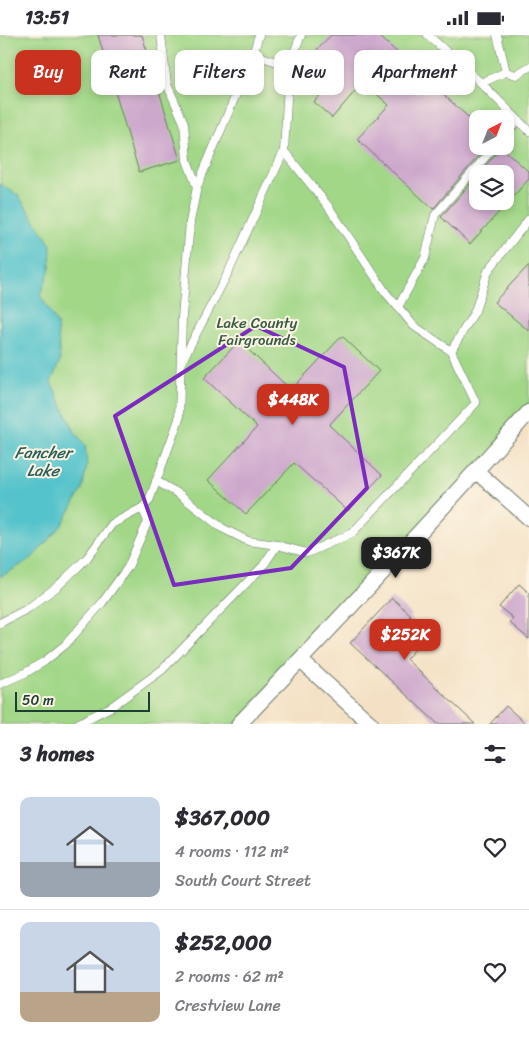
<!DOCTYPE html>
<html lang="en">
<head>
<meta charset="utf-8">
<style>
	:root { --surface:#fff; --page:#f2f2f3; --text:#2b2b33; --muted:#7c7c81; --line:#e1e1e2; --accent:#c8321e }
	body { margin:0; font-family:Sriracha,sans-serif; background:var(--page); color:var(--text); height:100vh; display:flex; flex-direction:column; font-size:19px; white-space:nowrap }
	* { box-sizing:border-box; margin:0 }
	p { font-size:16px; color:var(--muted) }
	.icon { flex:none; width:28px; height:28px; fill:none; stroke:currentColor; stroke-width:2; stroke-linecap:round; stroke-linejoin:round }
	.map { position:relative; height:689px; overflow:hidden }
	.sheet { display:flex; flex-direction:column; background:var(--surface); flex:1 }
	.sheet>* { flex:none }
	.banner { position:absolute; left:15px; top:15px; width:500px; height:45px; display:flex; gap:10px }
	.needle { width:32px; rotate:42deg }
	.buttons { position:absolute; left:469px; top:75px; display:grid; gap:10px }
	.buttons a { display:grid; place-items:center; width:45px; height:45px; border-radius:10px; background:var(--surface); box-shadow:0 2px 8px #0003; font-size:25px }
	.scale { position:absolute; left:15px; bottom:12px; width:135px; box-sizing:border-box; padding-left:5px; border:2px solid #1f3d34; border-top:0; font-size:14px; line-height:18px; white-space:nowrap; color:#1f3d34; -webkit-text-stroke:4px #fcf5e5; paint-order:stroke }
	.price { position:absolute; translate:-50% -42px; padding:0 11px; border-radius:10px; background:var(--accent); color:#fff; font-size:16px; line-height:32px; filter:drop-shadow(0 1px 2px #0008) }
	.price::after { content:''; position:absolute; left:50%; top:30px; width:15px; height:11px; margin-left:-8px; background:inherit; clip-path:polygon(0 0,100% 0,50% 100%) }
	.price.selected { background:#222; color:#fff }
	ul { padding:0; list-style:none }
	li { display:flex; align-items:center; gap:15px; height:125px; padding:0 20px }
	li+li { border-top:1px solid var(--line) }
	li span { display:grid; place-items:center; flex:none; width:140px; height:100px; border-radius:10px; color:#555 }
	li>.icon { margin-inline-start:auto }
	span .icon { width:60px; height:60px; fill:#fffc; stroke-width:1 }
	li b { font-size:21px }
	h2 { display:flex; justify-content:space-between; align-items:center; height:60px; padding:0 20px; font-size:21px }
	.chip { padding:0 18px; border-radius:10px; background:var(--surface); box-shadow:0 2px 8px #0003; font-size:18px; line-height:45px }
	.chip.selected { background:var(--accent); color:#fff }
	.status { display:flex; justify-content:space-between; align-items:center; height:35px; padding:0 25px; background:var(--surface); direction:ltr }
	.status svg { height:14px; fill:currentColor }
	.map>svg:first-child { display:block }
	.green { fill:#a2d788; stroke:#608a5e; fill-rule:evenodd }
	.water { fill:#55c3cb; stroke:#3a8080 }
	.building { fill:#cda8cd }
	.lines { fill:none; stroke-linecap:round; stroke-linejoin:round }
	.service-casing { stroke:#6a7667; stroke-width:9 }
	.minor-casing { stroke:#6a7667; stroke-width:17 }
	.service { stroke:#fff; stroke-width:8 }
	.minor { stroke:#fff; stroke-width:15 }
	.marked { fill:none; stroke:#7b2cbf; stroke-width:4; stroke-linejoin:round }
	.labels { text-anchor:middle; stroke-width:4; stroke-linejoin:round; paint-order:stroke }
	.park-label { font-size:15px; fill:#395c45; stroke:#fcf5e5 }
	.water-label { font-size:16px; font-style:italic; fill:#2c5e5a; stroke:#fcf5e5 }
</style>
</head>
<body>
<div class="status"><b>13:51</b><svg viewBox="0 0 49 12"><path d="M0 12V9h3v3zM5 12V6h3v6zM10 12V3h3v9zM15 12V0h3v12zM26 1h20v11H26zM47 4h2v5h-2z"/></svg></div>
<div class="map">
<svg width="529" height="689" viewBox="0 0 529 689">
	<rect width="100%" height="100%" fill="#fcf5e5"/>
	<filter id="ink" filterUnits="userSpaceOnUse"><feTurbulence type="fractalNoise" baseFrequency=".02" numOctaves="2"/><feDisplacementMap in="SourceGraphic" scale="10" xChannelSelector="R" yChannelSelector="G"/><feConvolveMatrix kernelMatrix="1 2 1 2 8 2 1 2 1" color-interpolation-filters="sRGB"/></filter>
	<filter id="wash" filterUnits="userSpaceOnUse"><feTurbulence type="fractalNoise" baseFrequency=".0096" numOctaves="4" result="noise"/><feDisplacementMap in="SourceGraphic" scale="20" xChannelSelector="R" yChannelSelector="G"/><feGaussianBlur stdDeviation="1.12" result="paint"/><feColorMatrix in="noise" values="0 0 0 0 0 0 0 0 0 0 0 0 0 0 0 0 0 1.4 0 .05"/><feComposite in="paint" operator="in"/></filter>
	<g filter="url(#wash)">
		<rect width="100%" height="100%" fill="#f4e1c5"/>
		<path class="green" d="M0,0H529V383L238,689H0ZM478,84H505V111H478ZM478,139H505V166H478Z"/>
		<path class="water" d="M0,149L18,160L51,210L50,234L40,260L57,289L60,326L51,347L75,397L85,410L87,431L82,455L61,491L31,524L0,542Z"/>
		<g id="blocks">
			<g class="building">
				<path d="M98,0H142L180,125L139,137Z"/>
				<path d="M331,0H378L478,91V111H487L433,174L357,104L389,70L363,47L332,83L314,67L339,37L316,16Z"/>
				<path d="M501,112L529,137V144L470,209L441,182L478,140V166H505V139H478L499,115Z"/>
				<path d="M529,230V296L494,267Z"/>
				<path d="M342,301L379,336L329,390L382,440L348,476L294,428L246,479L208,445L257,392L204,343L239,306L291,355Z"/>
				<path d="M519,549L529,558V604L509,587L513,583L499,572Z"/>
				<path d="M392,563L411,580L409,582L428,600L406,624L475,689H438L350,608Z"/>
				<path d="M506,671L526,689H490Z"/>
			</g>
		</g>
	</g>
	<g filter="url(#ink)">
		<use href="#blocks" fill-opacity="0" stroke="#6a7667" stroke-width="1"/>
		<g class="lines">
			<defs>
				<g id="service">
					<path d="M161,0L167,49L184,88L187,125L197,152"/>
					<path d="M428,0L481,48L529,96"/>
					<path d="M497,0L506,37"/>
					<path d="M253,19L289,31L284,116L328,171L386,258L398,272L414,291L451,316"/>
					<path d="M289,31L301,0"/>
					<path d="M481,48L506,37L516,40L529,32"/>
					<path d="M505,100L518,85"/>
					<path d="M398,272L425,223L435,180L495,111"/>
					<path d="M182,326L229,236L284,116"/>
					<path d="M156,446L179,459L222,493L248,506L277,510L307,518L352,498L476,368L451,316L475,276L488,236L529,184"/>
					<path d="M0,588L27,574L58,551L87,523L112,489L142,473L149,466L179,384L182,282L190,187L197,152L253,19L259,0"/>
					<path d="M0,649L25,638L45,626L65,610L102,568L128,532L148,486L142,473"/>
					<path d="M77,689L111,672L162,635L263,531L277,510"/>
				</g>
				<g id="minor">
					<path d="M476,436L529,483"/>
					<path d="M300,625L371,689"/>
					<path d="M239,689C337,587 434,483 529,377"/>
				</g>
			</defs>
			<use href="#service" class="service-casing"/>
			<use href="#minor" class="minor-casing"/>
			<use href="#service" class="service"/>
			<use href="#minor" class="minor"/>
		</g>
	</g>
	<path class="marked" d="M256,291L344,332L367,453L291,533L174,550L115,381Z"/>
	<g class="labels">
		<g class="park-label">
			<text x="257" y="293">Lake County<tspan x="257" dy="17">Fairgrounds</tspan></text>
		</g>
		<g class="water-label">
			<text x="43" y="423">Fancher<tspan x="43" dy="18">Lake</tspan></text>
		</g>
	</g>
</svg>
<div class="buttons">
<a><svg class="needle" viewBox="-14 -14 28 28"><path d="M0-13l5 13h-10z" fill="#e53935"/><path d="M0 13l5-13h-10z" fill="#7c7c81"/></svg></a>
<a><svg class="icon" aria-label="layers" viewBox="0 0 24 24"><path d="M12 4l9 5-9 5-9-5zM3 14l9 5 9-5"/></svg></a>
</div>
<div class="scale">50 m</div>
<b class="price" style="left:293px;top:391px">$448K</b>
<b class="price selected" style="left:396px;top:544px">$367K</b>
<b class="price" style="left:405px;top:626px">$252K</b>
<div class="banner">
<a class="chip selected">Buy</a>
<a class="chip">Rent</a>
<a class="chip">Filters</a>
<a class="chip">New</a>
<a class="chip">Apartment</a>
</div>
</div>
<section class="sheet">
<h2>3 homes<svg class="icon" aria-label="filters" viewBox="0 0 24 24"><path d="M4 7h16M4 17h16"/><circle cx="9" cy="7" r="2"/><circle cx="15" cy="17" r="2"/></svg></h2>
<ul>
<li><span style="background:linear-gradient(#c9d6e8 65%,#9aa5b1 0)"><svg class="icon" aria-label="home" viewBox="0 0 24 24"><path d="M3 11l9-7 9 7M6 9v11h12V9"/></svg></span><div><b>$367,000</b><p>4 rooms · 112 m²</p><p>South Court Street</p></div><svg class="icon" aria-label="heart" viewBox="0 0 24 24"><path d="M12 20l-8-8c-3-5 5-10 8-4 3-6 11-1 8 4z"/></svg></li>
<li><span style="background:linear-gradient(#c9d6e8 70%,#b9a48a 0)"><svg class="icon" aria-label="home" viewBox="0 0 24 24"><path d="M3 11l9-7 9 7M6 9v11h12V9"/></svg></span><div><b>$252,000</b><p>2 rooms · 62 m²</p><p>Crestview Lane</p></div><svg class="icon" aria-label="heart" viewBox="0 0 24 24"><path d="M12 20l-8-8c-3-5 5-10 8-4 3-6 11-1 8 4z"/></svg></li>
</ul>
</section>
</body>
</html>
